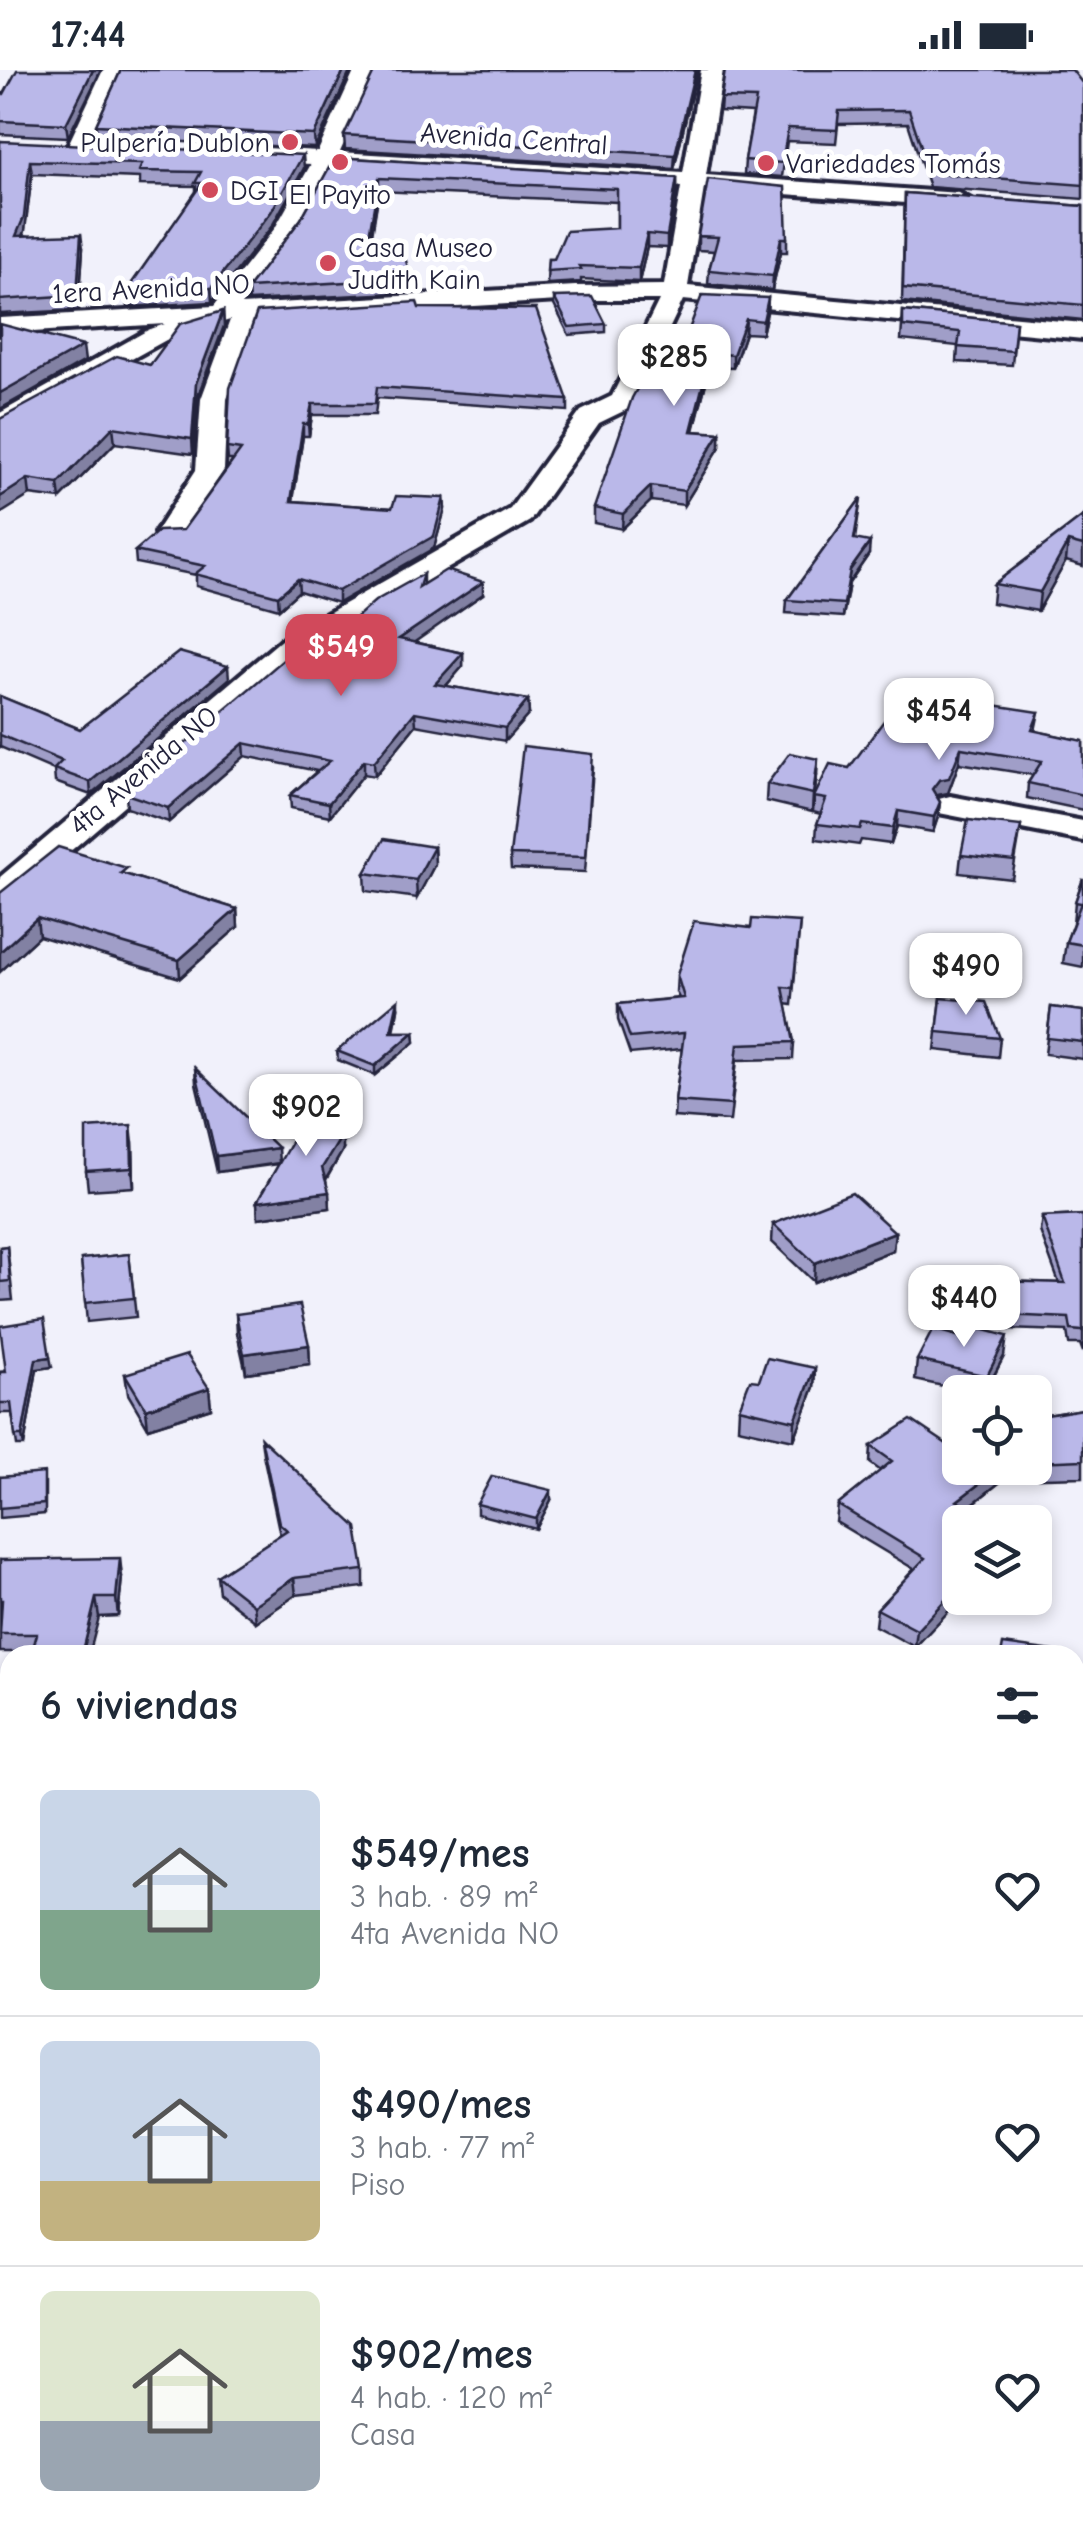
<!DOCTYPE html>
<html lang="es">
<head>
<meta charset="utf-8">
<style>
	:root { --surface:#fff; --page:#f6f6f7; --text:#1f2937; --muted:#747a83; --line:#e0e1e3; --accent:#d1495b }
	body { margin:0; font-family:"Comic Neue",sans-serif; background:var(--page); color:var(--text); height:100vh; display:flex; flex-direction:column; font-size:38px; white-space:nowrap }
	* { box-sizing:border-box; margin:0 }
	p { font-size:32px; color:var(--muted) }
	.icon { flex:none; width:55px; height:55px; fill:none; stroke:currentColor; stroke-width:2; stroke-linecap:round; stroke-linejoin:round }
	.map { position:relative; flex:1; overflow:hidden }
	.sheet { position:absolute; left:0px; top:1575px; width:1085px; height:892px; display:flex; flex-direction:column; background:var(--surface); border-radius:30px 30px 0 0; box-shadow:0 5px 15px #0003 }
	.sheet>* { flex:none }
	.buttons { position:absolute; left:942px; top:1305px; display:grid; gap:20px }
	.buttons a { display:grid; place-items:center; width:110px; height:110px; border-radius:15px; background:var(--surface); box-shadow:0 5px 15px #0003; font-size:50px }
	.price { position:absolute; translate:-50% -85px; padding:0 22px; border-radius:20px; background:#fff; color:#222; font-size:32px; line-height:65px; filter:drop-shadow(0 2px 5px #0008) }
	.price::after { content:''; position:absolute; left:50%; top:60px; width:30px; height:22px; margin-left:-15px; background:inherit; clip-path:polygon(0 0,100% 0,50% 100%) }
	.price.on { background:var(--accent); color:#fff }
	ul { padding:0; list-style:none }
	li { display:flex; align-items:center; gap:30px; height:250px; padding:0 40px }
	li+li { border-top:2px solid var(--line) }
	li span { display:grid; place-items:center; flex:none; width:280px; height:200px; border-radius:15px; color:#555 }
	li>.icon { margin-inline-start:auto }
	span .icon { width:120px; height:120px; fill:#fffc; stroke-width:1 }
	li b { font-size:42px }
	h2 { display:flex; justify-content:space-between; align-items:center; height:120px; padding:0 40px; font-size:42px }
	.status { display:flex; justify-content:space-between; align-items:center; height:70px; padding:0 50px; background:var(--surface); direction:ltr }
	.status svg { height:28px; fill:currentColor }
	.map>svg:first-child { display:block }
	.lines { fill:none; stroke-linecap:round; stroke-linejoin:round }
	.minor-casing { stroke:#22223b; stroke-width:8 }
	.minor { fill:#fff; fill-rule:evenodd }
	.wall { fill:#a09ec8; stroke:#22223b; stroke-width:2.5 }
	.shaded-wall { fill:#8281a3; stroke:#22223b; stroke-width:2.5 }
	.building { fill:#bab8e9; stroke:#22223b; stroke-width:2.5 }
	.poi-dot { fill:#d1495b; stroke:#fff; stroke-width:4 }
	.labels { text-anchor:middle; stroke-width:10; stroke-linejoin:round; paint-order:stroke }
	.far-street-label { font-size:28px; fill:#22223b; stroke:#fff }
	.far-poi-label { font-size:28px; fill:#22223b; stroke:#fff; text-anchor:start }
</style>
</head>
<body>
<div class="status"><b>17:44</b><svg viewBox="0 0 49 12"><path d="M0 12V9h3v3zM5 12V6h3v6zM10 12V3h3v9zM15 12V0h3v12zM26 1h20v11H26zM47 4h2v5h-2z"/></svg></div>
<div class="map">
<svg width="1083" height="2467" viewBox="0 0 1083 2467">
	<rect width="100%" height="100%" fill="#f1f1fb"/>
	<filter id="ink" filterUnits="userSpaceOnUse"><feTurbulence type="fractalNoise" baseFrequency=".01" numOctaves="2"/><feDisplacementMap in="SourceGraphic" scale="20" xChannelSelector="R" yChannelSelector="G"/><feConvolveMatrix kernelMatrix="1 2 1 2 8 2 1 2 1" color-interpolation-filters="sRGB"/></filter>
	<g filter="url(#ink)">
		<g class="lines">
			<defs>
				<g id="minor">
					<path d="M103,0H125L89,77L78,84L70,82L67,77Z"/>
					<path d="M355,0H377L340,82L683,103L701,0H723L706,105L959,123L971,130L959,137L704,118L688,216L1083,253V269L683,230L632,337L599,353L530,451L303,582L12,831L0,834V807L281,570L510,439L581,341L612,326L659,230H575L255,249L227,329L224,400L179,469H159L155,463L196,400L201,329L230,250L166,270L0,362V343L148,260L165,254L0,264V248L214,236L275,158L311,94L249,91L238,84L249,77L318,81ZM333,95L681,117L664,215L575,216L241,235L298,160Z"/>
					<path d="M950,726L1083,751V771L939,743L934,736L939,729Z"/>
					<path d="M0,1620L10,1621V1655L0,1654Z"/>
					<path d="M1083,2358V2420L1075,2423V2361Z"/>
					<path d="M998,2458H1059L1055,2467H994Z"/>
				</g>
			</defs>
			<use href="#minor" class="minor-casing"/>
			<use href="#minor" class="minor"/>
		</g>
		<g class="wall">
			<path d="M101,0L68,67L0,64V24Z"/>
			<path d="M121,0H351L315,78L97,68L96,55Z"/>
			<path d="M697,0L674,99L345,79L344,65Z"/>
			<path d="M1083,14V129L929,117L908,53L838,54L836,73L787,71L782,107L744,104L745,90L753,43L720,41L721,28Z"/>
			<path d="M0,71L304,98L272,156L212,232L127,237L125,223L196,122V116L140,115V108L32,104L24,165L83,178L79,240L0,244Z"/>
			<path d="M335,87L677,108V120L667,178L647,177L639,212L581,209V212L547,214L548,189H554L617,158V132L379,121L371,171L411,208L412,222L249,231L248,218L301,149Z"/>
			<path d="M905,123L1083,136V250L902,232Z"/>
			<path d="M698,166L787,168V182H781L772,220L708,214L709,200L714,181L698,180Z"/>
			<path d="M554,227L606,254V262L569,265L554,235Z"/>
			<path d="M768,228L767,242L762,264L745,263L733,298L710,297L694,361L720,363V377L684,435L651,431L622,459L594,453V438L674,299Z"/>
			<path d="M419,238L568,330V341L377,328L375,345H312L309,366H303L293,431L392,438L444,428L445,439L434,478L338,533L299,521L279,539L196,516V505L136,493L135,481L183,460L233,390H228L227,378Z"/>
			<path d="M223,241L224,256L197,328L193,384L115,373L60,429L30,425L0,349L150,295Z"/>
			<path d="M903,241L1016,252L1012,295L957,292L958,276L901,270Z"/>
			<path d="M861,428L855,469L869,484L849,513L843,547L786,543L787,530Z"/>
			<path d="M1083,446V496L1066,491L1038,541L992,533L994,514Z"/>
			<path d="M423,504V515L483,524L413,572L463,583V596L446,616L528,630L529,644L505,671L416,655L375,706L364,704L330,746L291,738L290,725L317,701L245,686L169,752L127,738L126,724Z"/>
			<path d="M229,609L91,725L55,712L54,700L0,677V626L80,659Z"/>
			<path d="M1039,642L1035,661L1083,671V740L1027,728L1028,713L1033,705L959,693L948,723L937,727L940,732L938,747L933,762L897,756L891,774L861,770L859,775L816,769L817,754L821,744L813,742L814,727L849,698L966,653Z"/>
			<path d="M593,698L585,802L511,799L510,785Z"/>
			<path d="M817,706L812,742L766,731L767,714Z"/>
			<path d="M1021,756L1012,809L959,803L961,785Z"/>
			<path d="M434,777L435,794L417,828L366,821L365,803Z"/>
			<path d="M127,805L237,839L238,857L180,908L39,866L0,902V823Z"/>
			<path d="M1083,809V897L1063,893L1066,872L1073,853L1075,832Z"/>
			<path d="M800,852L792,935L786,934L794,972L793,989L737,990L730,1051L674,1047L675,1031L682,979L630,984L618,950V934L679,928L676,922L677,905L751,858Z"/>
			<path d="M941,928L1000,968L998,987L935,980Z"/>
			<path d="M1051,937L1083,941V989L1045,984Z"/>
			<path d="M398,939L394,962H414L415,972L375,1005L338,990L337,981Z"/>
			<path d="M195,998L279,1093L343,1080L326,1110L330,1138L258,1148L257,1132L279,1094L217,1102L196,1013Z"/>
			<path d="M133,1073L134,1117L88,1120L86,1101Z"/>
			<path d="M1083,1145V1282L1080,1274H1069L1067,1261L1003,1259L1000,1225L1001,1211L1059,1213L1040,1161L1042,1147Z"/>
			<path d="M773,1154L895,1162L893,1180L814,1212L772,1172Z"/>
			<path d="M7,1176L13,1230L0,1231V1177Z"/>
			<path d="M129,1184L136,1247L87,1252L81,1189Z"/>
			<path d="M236,1244L309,1275L310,1294L246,1303L237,1263Z"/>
			<path d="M964,1268L1004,1286L986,1322H971L915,1310L917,1290Z"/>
			<path d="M52,1297L37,1299L24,1376H17L12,1343H0V1302Z"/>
			<path d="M815,1298L814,1317L794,1370L738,1358L739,1338L759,1311Z"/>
			<path d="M125,1304L209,1318L211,1338L148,1358L128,1324Z"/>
			<path d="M1083,1339V1407L1004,1409L968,1438L960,1452L961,1528L915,1577L875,1556L877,1539L914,1499L836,1452L838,1435L881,1401L870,1393L871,1376L960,1398H1035V1347Z"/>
			<path d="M261,1368L364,1500V1517L296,1525L256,1552L219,1523L217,1506L280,1465L263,1384Z"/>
			<path d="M0,1407L45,1413V1444L0,1448Z"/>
			<path d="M551,1430L536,1459L477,1444V1434Z"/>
			<path d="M0,1490L122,1507L118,1546L99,1547L32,1582H0Z"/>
			<path d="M1045,1509L1026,1545L976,1528H1035Z"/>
			<path d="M1075,1748L1083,1750V1835L1075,1833Z"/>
			<path d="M1075,1992L1083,1994V2074L1075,2073Z"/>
			<path d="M371,2458H543L537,2467H372Z"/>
			<path d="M614,2458H689L684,2467H632Z"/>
		</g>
		<g class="shaded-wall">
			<path d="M93,0H101L68,67L66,54Z"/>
			<path d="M344,0H351L315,78L314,65Z"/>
			<path d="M695,0H697L674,99L675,85Z"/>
			<path d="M303,85L304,98L272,156L212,232L211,218Z"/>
			<path d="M30,91L32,104L25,161L18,180L16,166Z"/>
			<path d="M379,108V121L368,184V171Z"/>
			<path d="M677,108V120L667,178V166Z"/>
			<path d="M81,164L83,178L79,240L77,225Z"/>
			<path d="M647,164V177L639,212V198Z"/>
			<path d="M781,168V182L772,220L773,206Z"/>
			<path d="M768,228L767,242L762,264L763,251Z"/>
			<path d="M223,241L224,256L197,328L193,384L192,369L196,313Z"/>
			<path d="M746,249L745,263L733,298V285Z"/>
			<path d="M83,276L85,291L0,339V323Z"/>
			<path d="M711,283L710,297L690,375L691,361Z"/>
			<path d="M312,334V345L309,366L308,354Z"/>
			<path d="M303,354V366L291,442V431Z"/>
			<path d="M113,357L115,373L60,429L58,414Z"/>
			<path d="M720,363V377L684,435V421Z"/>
			<path d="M28,409L30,425L0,444V427Z"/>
			<path d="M651,416V431L622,459L623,444Z"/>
			<path d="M444,428L445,439L434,478L338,533V521Z"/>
			<path d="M870,472L869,484L849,513L843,547L850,500Z"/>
			<path d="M1068,472L1066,491L1038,541L1040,522Z"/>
			<path d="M298,509L299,521L279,539L278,526Z"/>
			<path d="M483,512V524L399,583V569Z"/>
			<path d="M463,583V596L436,627L435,614Z"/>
			<path d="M228,596L229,609L91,725L90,712Z"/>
			<path d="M528,630L529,644L505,671V658Z"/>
			<path d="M415,642L416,655L375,706L374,692Z"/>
			<path d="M244,673L245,686L169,752L168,738Z"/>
			<path d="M961,678L959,693L948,723L938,725L931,734L932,719Z"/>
			<path d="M818,689L817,706L812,742L813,724Z"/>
			<path d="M364,690V704L330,746L329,733Z"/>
			<path d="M940,732L938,747L933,762L934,747Z"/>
			<path d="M898,741L897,756L891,774L893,758Z"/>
			<path d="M434,777L435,794L417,828L416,810Z"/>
			<path d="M237,839L238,857L180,908L179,890Z"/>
			<path d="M37,848L39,866L0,902V882Z"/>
			<path d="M398,930V939L392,971L391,962Z"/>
			<path d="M414,962L415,972L375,1005V996Z"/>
			<path d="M343,1047V1080L323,1114L322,1098Z"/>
			<path d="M131,1055L133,1073L134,1117L132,1098Z"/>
			<path d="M278,1078L279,1093L217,1102L216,1086Z"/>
			<path d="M329,1122L330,1138L258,1148L257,1132Z"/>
			<path d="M895,1162L893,1180L814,1212L815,1193Z"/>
			<path d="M1007,1266L1004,1286L985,1322L987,1306Z"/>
			<path d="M309,1275L310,1294L246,1303L244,1284Z"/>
			<path d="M50,1287L52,1297L37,1299L24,1376L22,1366L36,1289Z"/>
			<path d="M815,1298L814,1317L794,1370L795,1351Z"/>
			<path d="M209,1318L211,1338L148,1358L146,1339Z"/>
			<path d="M1000,1398H1006L1004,1409L955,1448L957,1431Z"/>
			<path d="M551,1420V1430L536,1459V1449Z"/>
			<path d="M975,1442L974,1452H962Z"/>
			<path d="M120,1488L122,1507L118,1546L116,1528Z"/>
			<path d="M1048,1492L1045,1509L1026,1545L1029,1528H1035V1516Z"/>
			<path d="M294,1508L296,1525L256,1552L254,1535Z"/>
			<path d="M960,1514L961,1528L915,1577L917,1560Z"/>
			<path d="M96,1528L99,1547L89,1585H82Z"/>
			<path d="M530,2458H543L537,2467H524Z"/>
			<path d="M680,2458H689L684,2467H674Z"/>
		</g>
		<g class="building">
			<path d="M17,0H93L66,54L0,51V24H4Z"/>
			<path d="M121,0H344L314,65L96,55Z"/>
			<path d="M375,0H695L675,85L344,65Z"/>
			<path d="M725,0H1072L1083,14V115L930,103L909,40L839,41L837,60L788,58L782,93L745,90L756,29L721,28Z"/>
			<path d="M0,71L303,85L271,142L211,218L125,223L202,113H195L201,102L139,101L142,94L30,91L24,147L16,166L81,164L77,225L0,230Z"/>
			<path d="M335,87L677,108L667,166L647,164L639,198L579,196L581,199L547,201L548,189H554L566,161L617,158V119L379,108L368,171L400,170L411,208L248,218L301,149Z"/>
			<path d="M708,109L785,117L787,168H781L773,206L709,200L718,167L698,166Z"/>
			<path d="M905,123L1083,136V235L903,218Z"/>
			<path d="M702,225L768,228L763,251L746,249L733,285L711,283L691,361L720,363L684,421L651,416L623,444L594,438L632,328L649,297L674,299Z"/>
			<path d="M592,226L606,254L569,257L554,227Z"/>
			<path d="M417,232L419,238L536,239L568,330L377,317L375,334H312L308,354H303L291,431L392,438L396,426L444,428L434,466L338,521L298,509L278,526L195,504L205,496L135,481L158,461L183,460L241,380L227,378L230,318L257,242Z"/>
			<path d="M223,241L196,313L192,369L113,357L58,414L28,409L0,427V349L117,286L150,295L180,254Z"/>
			<path d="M903,241L1016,252L1013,281L958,277L960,262L903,256Z"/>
			<path d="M0,254L83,276L0,323Z"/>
			<path d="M861,428L854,469L870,472L850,500L844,534L787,530Z"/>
			<path d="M1083,446V476L1068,472L1040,522L994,514Z"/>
			<path d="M446,500L483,512L399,569L463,583L435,614L528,630L505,658L415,642L374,692L364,690L329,733L290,725L330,691L244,673L168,738L126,724L290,584L310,588L375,531L423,504L419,517Z"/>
			<path d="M179,582L228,596L90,712L54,699L62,691L0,665V626L80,659Z"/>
			<path d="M974,632L1039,642L1032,660L1083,671V725L1028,713L1042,691L961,678L949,708L939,710L932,719L940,732L934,747L898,741L893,758L862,754L860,759L817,754L826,729L814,727L830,694L849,698L891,641L966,653Z"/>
			<path d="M523,676L593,684L586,787L510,785Z"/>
			<path d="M790,683L818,689L813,724L767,714Z"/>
			<path d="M968,750L1021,756L1014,791L961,785Z"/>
			<path d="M384,769L434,777L416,810L365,803Z"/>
			<path d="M58,777L127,798L121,803L237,839L179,890L37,848L0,882V823Z"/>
			<path d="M1083,809V875L1066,872L1081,833L1075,832Z"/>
			<path d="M752,849L800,852L793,918L783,917L794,972L738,974L731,1035L675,1031L684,963L630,968L618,934L684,928L677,905L694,851L751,858Z"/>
			<path d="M941,928L986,932L1000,968L937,962Z"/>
			<path d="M398,930L391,962H414L375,996L337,981Z"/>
			<path d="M1051,937L1083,941V972L1047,968Z"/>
			<path d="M195,998L278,1078L216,1086Z"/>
			<path d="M309,1041L343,1047V1064L322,1098L329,1122L257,1132Z"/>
			<path d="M131,1055L132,1098L86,1101V1058Z"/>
			<path d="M852,1123L895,1162L815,1193L773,1154Z"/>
			<path d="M1083,1145V1263L1082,1261L1071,1260L1069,1248L1005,1245L1001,1211L1065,1213L1042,1147Z"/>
			<path d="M7,1176L10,1211L0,1212V1177Z"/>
			<path d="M129,1184L134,1228L85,1233L81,1189Z"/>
			<path d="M300,1235L309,1275L244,1284L236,1244Z"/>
			<path d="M44,1249L50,1287L36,1289L22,1366H15L11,1333H0V1302H6L0,1256Z"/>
			<path d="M970,1256L1007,1266L987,1306L917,1290L933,1259L964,1268Z"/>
			<path d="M187,1285L209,1318L146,1339L125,1304Z"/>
			<path d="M767,1288L815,1298L795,1351L739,1338L750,1310L759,1311Z"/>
			<path d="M1083,1339V1390L1035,1392V1347Z"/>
			<path d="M911,1350L960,1383V1398H1000L957,1431L975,1442L962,1452H960V1455L953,1460L960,1463V1514L917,1560L877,1539L925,1488L838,1435L892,1391L871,1376Z"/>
			<path d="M261,1368L357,1457L364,1500L294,1508L254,1535L217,1506L287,1460L279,1453Z"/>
			<path d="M44,1403V1434L0,1438V1407Z"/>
			<path d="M492,1406L551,1420L536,1449L477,1434Z"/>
			<path d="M120,1488L116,1528H96L82,1585H31L37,1564H0L2,1530H0V1490Z"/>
			<path d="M1035,1488L1048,1492L1035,1516Z"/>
			<path d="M1003,1574L1061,1582V1585H1001Z"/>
			<path d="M1075,1748L1083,1750V1810L1075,1809Z"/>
			<path d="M1075,1992L1083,1994V2054L1075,2052Z"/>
			<path d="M382,2458H530L524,2467H401Z"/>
			<path d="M651,2458H680L674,2467H670Z"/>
		</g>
	</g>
	<g class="poi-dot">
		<circle cx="290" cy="72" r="10"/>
		<circle cx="340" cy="92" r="10"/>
		<circle cx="766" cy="93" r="10"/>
		<circle cx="210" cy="120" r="10"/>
		<circle cx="328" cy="193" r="10"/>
	</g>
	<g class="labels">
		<g class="far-street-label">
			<text transform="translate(514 68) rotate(4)" y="10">Avenida Central</text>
			<text transform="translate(151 218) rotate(-3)" y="10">1era Avenida NO</text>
			<text transform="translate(143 700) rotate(-40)" y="10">4ta Avenida NO</text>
		</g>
		<g class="far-poi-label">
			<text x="270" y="82" text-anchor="end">Pulpería Dublon</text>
			<text x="786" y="103">Variedades Tomás</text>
			<text x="230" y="130">DGI</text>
			<text x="340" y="134" text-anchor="middle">El Payito</text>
			<text x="348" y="187">Casa Museo<tspan x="348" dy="32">Judith Kain</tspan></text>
		</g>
	</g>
</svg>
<div class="buttons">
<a><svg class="icon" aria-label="locate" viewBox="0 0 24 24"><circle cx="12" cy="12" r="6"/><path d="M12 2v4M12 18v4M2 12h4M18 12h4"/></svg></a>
<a><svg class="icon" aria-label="layers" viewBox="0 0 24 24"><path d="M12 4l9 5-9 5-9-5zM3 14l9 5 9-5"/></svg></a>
</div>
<b class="price" style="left:674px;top:339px">$285</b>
<b class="price on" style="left:341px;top:629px">$549</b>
<b class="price" style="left:939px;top:693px">$454</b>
<b class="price" style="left:966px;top:948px">$490</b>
<b class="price" style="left:306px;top:1089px">$902</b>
<b class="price" style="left:964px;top:1280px">$440</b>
<section class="sheet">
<h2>6 viviendas<svg class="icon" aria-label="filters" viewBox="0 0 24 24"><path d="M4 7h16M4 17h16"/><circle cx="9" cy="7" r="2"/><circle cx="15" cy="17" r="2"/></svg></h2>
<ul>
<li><span style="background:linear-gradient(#c9d6e8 60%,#7fa58c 0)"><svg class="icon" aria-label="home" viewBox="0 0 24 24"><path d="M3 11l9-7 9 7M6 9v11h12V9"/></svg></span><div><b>$549/mes</b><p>3 hab. · 89 m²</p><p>4ta Avenida NO</p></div><svg class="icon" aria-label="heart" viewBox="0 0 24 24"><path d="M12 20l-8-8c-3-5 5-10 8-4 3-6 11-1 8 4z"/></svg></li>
<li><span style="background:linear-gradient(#c9d6e8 70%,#c2b280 0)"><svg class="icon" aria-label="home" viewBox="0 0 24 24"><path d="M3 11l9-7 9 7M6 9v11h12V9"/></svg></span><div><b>$490/mes</b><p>3 hab. · 77 m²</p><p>Piso</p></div><svg class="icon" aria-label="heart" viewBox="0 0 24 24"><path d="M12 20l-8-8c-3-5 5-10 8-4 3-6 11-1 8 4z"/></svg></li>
<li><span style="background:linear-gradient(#dfe7d0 65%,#9aa5b1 0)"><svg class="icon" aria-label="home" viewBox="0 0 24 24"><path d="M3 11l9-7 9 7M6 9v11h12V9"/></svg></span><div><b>$902/mes</b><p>4 hab. · 120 m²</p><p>Casa</p></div><svg class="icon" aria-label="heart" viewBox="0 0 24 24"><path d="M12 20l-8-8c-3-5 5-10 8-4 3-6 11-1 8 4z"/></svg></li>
</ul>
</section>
</div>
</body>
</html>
